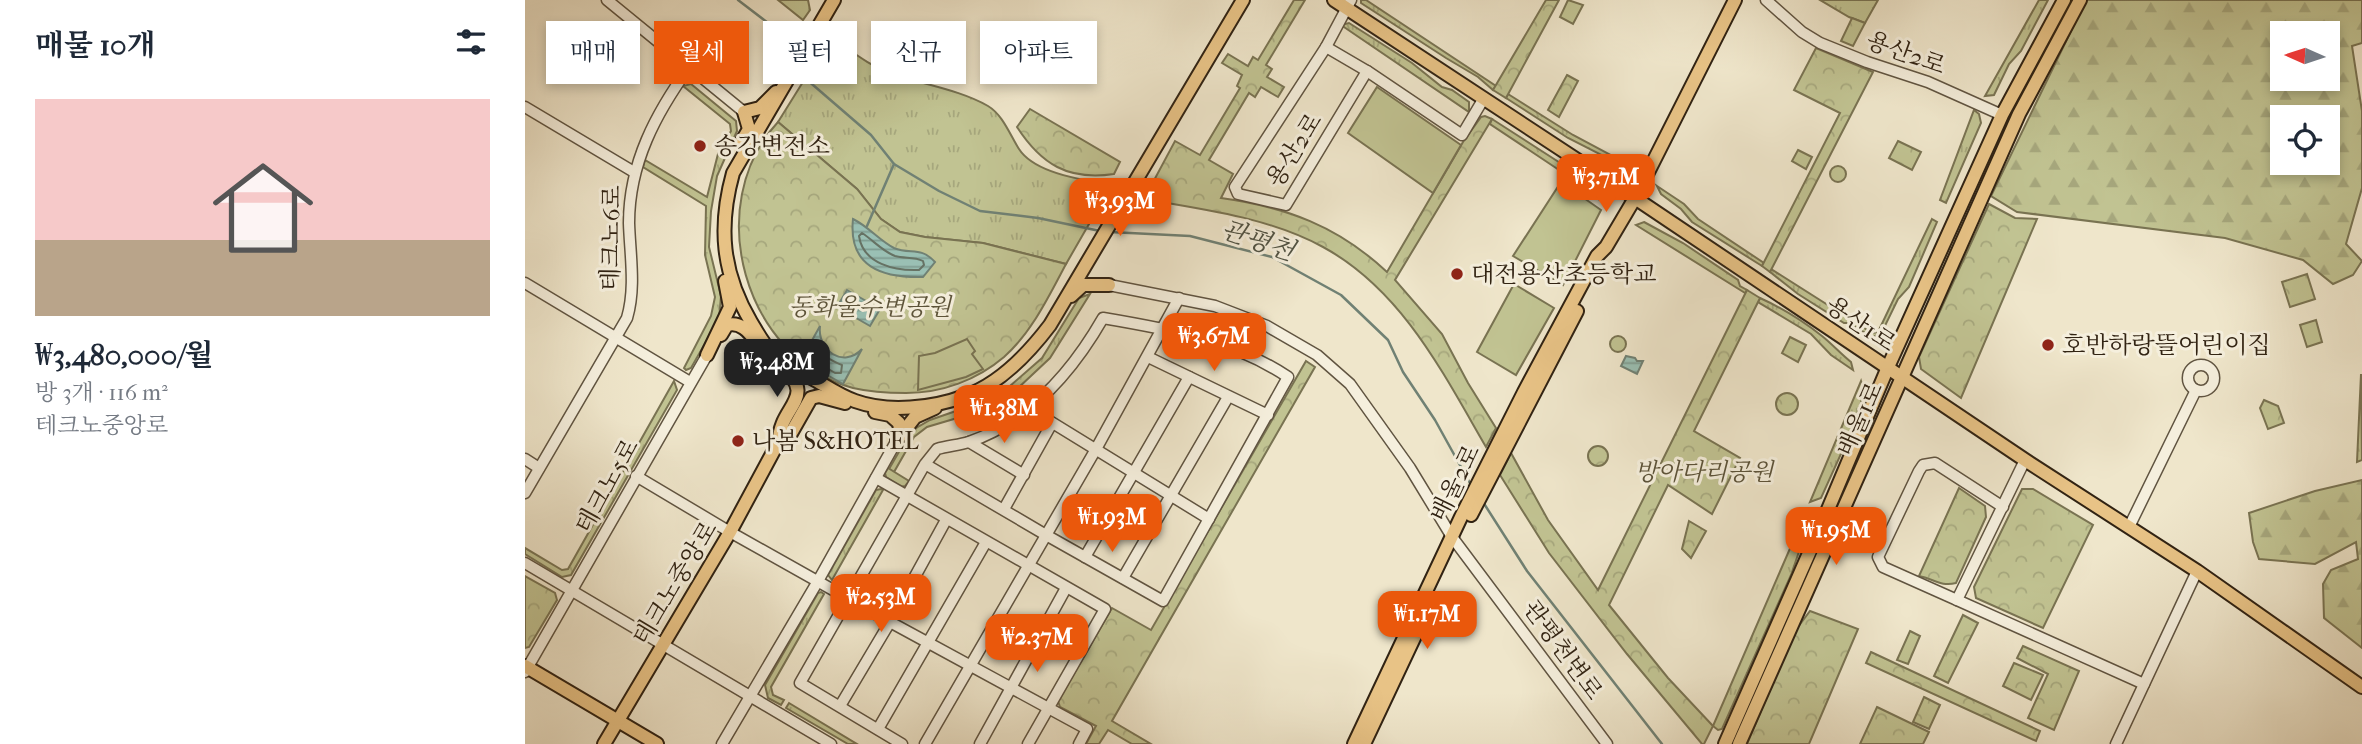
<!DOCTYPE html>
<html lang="ko">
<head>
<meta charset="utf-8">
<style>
	:root { --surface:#fff; --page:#f6f6f7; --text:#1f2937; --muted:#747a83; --accent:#ea580c }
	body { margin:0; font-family:"IM FELL French Canon","Noto Serif KR",serif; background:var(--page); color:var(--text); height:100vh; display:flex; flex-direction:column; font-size:26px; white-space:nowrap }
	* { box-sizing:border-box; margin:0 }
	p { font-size:23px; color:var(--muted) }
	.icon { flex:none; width:38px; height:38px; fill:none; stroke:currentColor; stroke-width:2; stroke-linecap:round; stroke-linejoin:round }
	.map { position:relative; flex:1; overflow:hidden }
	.drawer { display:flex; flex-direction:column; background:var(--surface); width:525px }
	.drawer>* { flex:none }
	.hud { position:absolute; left:21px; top:21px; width:665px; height:63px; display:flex; gap:14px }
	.needle { width:46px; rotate:273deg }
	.fabs { position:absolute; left:1745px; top:21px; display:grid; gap:14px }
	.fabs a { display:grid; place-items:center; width:70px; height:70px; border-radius:0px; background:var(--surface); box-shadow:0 4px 10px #0003; font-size:35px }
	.price { position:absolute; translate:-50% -60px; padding:0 16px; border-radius:14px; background:var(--accent); color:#fff; font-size:23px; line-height:46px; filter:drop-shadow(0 2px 4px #0008) }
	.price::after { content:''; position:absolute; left:50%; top:42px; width:21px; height:16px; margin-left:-10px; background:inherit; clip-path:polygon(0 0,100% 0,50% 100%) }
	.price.current { background:#222; color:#fff }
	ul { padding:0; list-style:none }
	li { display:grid; align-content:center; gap:14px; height:371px; padding:0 35px }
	li span { display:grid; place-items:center; height:217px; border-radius:0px; color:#555 }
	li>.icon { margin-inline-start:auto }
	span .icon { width:126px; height:126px; fill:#fffc; stroke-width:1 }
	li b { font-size:30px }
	h2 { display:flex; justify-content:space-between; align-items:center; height:84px; padding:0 35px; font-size:30px }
	.pill { padding:0 24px; border-radius:0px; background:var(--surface); box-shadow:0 4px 10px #0003; font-size:24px; line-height:63px }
	.pill.current { background:var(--accent); color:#fff }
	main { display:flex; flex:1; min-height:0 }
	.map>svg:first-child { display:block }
	.grass { fill:url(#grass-tufts); stroke:#797352; stroke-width:2 }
	.forest { fill:url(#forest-firs); stroke:#797352; stroke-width:2; fill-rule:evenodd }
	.park { fill:url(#park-crowns); stroke:#797352; stroke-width:2 }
	.pitch { fill:#c1c392; stroke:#797352; stroke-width:2 }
	.water { fill:url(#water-rules); stroke:#708174; stroke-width:2 }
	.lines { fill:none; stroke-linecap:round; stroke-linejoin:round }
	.shore { stroke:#667264; stroke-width:2 }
	.stream { stroke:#708174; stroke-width:2.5 }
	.minor-casing { stroke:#605441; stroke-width:13 }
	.major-casing { stroke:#312313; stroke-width:16 }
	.minor { stroke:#f5efdd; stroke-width:10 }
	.major { stroke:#e8c386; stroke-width:12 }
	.poi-dot { fill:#8f2418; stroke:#f5efdd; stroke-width:2.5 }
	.labels { text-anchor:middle; stroke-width:6; stroke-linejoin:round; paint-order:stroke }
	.street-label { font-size:24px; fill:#312313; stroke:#f5efdd }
	.poi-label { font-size:24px; fill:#312313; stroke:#f5efdd; text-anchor:start }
	.park-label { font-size:24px; font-style:italic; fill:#5c5339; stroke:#f5efdd }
	.water-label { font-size:26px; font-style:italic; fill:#505243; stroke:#f5efdd }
</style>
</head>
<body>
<main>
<section class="drawer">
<h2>매물 10개<svg class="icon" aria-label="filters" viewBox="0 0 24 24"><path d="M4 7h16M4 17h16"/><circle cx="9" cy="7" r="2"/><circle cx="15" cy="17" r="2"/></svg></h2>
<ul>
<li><span style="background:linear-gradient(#f6c9c9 65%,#b9a48a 0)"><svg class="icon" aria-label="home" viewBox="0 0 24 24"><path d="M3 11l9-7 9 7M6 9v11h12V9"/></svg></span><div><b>₩3,480,000/월</b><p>방 3개 · 116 m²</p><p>테크노중앙로</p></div></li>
</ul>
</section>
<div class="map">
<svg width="1837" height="744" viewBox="0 0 1837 744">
	<defs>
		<pattern id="grass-tufts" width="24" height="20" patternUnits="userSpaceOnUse" patternTransform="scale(1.75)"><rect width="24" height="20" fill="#c1c392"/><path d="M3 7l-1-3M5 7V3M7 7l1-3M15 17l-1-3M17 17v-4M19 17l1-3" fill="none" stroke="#a6a77d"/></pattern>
		<pattern id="forest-firs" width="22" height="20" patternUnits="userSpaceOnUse" patternTransform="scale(1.75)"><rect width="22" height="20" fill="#c1c392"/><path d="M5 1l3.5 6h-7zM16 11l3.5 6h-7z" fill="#a6a77d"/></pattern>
		<pattern id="park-crowns" width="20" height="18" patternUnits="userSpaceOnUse" patternTransform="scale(1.75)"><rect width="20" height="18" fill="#c1c392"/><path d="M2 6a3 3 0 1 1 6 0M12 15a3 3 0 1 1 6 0" fill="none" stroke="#a6a77d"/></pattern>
		<pattern id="water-rules" width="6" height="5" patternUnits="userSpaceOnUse" patternTransform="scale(1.75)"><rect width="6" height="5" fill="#9ac0b4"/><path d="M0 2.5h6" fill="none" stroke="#7e9c91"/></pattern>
	</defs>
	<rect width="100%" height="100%" fill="#efe6cb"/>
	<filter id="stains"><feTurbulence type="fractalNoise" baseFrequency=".00286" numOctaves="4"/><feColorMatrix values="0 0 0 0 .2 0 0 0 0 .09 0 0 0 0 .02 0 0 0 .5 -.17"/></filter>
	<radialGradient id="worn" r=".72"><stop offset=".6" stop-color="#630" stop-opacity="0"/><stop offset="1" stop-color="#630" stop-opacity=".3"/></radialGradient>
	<g class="grass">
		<path d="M836,0H841L971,86L968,90L953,77L921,58L836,3Z"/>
		<path d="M1295,0H1353L1340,23L1324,17Z"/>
		<path d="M1514,0H1523L1496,51L1484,64L1469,95L1460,96Z"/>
		<path d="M824,23L887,63L917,87L927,90L944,102V112L816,25Z"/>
		<path d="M306,37C326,51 347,68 371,75C400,85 435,90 463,106C478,115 485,135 494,149C510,174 560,181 587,184L541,264L458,243L400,237L375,232L356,219L332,189L253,122Z"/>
		<path d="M166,84L211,121L212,131L192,176L186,211L184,247L196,296L194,319L166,368L161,370L159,368L186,316L190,297L180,255L181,206L118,167L120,160L182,197L193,154L206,131L205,124L158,86Z"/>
		<path d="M983,94L1048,135L1099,162L1094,164L1043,138L981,98Z"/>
		<path d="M1449,110L1454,114L1456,123L1421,203L1415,200Z"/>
		<path d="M967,119L1043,168L1057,183L1076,196L1078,202L1052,185L1043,176L965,124Z"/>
		<path d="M1132,186L1159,204L1173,219L1239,263L1237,266L1167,222L1156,209L1136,194Z"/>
		<path d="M1407,219L1412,222L1384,287L1373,299L1356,334L1347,337L1324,323H1319L1273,294L1245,272L1246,269L1347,333L1353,332Z"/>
		<path d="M1119,222L1158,243L1213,280L1215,286L1222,290L1220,293L1111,225Z"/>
		<path d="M565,294L525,358L492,389L485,386L517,358L554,298Z"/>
		<path d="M1235,298C1257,308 1278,321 1297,336C1307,344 1316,354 1326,362L1328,370L1306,355L1286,334L1233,302Z"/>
		<path d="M149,381L152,390L46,575L37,577L0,554V548L37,570L43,569Z"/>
		<path d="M1336,381L1339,392L1330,423L1296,498L1285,502Z"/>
		<path d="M478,390L485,393L449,413L402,427L389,437L369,472L364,469L386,431L405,420L457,402Z"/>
		<path d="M356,489L358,490L307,580L303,575L351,490Z"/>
		<path d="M1273,530L1278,540L1266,575L1197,729L1193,730L1188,726Z"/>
		<path d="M296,592L299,594L246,687L248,695L259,700L256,705L243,698L240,685L293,593Z"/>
		<path d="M264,703L332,744H323L261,708Z"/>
	</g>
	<g class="forest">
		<path d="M1561,0H1837V43L1827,46L1837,111V188L1821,244L1837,261L1828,275L1808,284L1778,260L1700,238L1492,212L1466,196ZM1757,33H1802V79H1757ZM1757,117H1802V163H1757Z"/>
		<path d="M1837,480V648L1799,618L1798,584L1806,570L1833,559L1831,542L1790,564L1734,559L1728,542L1724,513L1790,491Z"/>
	</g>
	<g class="park">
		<path d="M253,0H283L285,10L278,20Z"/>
		<path d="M769,0H780L741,65L747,69L742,77L759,87L753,97L736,87L730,97L724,93L684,160L708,174L696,198C761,207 813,226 862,272L938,142L956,117L960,116L967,119L870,280L917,334L943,383L971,428L961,447C918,373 877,290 798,247C743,217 679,210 619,199L650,141L675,155L715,88L712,86L717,75L697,63L703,54L723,66L728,57L733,60Z"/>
		<path d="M1021,0H1034L981,98L968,90Z"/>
		<path d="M1327,18L1340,23L1328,46L1316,41Z"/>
		<path d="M1291,48L1348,72L1245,272L1237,266L1315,113L1269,90Z"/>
		<path d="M1042,75L1053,81L1034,117L1023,110Z"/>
		<path d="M505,109L595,162L589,174C543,181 516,164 492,127Z"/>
		<path d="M253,122L332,189L356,219L375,232L400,237L458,243L541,264C524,296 507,332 479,357C452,380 417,393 381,393C364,393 345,392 328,388C219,358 176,205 253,122Z"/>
		<path d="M1373,141L1396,152L1387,170L1364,158Z"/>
		<path d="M1273,150L1287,157L1281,169L1267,161Z"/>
		<circle cx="1313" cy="174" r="8"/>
		<path d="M1464,204L1490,218L1512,219L1436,398L1396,369L1394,357Z"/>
		<path d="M1782,274L1790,299L1765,307L1757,282Z"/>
		<path d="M1222,290L1235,298L1169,431L1215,458L1187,514L1143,485L1084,605L1143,678L1188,726L1179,744H1177L1102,654L1024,553L975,475L986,453L1023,520L1073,590Z"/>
		<circle cx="1093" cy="344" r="8"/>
		<path d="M781,361L790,367L587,721L626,744H607L583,730L574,744H561L571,726L535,707L533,701L587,608L626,630Z"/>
		<path d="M1836,374L1837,460L1832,462Z"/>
		<circle cx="1262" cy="404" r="11"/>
		<path d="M1739,400L1753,406L1759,423L1743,429L1735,408Z"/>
		<circle cx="1073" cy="456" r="10"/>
		<path d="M363,468L384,481L380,486L376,487L361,477L360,473Z"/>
		<path d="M1434,488L1460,506L1461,517L1431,583C1416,587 1409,579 1394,576Z"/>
		<path d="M1497,489H1508L1568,525L1518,628L1451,598L1449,587Z"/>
		<path d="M1164,521L1181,531L1166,558L1157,549Z"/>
		<path d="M0,576L30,593L32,600L4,647L0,648Z"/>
		<path d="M1285,611L1333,629L1284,744H1222L1270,631Z"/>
		<path d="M1438,615L1453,623L1423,683L1409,676Z"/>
		<path d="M1385,631L1395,636L1383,664L1372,660Z"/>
		<path d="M1498,646L1554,671L1529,730L1503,718L1523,674L1492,658Z"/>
		<path d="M1346,652L1515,731L1511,741L1341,663Z"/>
		<path d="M1489,663L1518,675L1506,700L1478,686Z"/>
		<path d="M1399,697L1415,705L1404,729L1388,722Z"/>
		<path d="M1352,707L1404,732L1398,744H1335Z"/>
	</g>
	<g class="pitch">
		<path d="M1043,0L1058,5L1048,24L1035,17Z"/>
		<path d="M852,87L936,145L908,193L823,133Z"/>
		<path d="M1036,182L1076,210L1038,285L988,256Z"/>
		<path d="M989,284L1029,308L991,375L952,352Z"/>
		<path d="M1791,320L1797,342L1782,347L1775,325Z"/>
		<path d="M1265,337L1281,345L1273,362L1257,353Z"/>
		<path d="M442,339L450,351L447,354L458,369L441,377L393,390L394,356L410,353Z"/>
	</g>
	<g class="water">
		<path d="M328,219C344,227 354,240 369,248C386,255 395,246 410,262L398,277C357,278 323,267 328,219Z"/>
		<path d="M322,290L355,309L345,326L312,307Z"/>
		<path d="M295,326C292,350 318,369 337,349L318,384L276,360Z"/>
		<path d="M1101,356L1110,358L1112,361H1118L1112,374L1096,366Z"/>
	</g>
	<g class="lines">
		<g class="shore">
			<path d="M337,233C348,240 357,251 370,256C379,259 389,256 398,261L399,265L394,270C370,271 338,264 334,236Z"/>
			<path d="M289,351C295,352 307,362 317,365L316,373H310L287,359L286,356Z"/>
		</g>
		<g class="stream">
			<path d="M213,0L247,26L250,52L265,65"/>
			<path d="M273,72L346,135L369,164L414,191L455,211L513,218L575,231"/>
			<path d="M342,226L369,164"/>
			<path d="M585,232L665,236L747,257L816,295L863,340L878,372L910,420L946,485"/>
			<path d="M958,502L1002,571L1137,744"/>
		</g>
		<defs>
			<g id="minor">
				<path d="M82,0L219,112"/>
				<path d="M826,0L801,47L710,187L713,194L761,205L842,71"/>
				<path d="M1241,0L1277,32L1295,43L1342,62L1403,82L1477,115"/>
				<path d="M801,47L842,71L937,135L959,98"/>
				<path d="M0,107L109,172"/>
				<path d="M0,283L165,382"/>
				<path d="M584,285L690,306L742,326L792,355L825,384L885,468L927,537L1082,744"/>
				<path d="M623,357L743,415"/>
				<circle cx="1676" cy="378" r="13"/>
				<path d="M505,409L684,519"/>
				<path d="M444,442L499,475"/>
				<path d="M0,459L14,468"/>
				<path d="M1500,460L1432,600L1619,684"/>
				<path d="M111,476L205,532L365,622L562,729L554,744"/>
				<path d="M351,478L580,609L503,744"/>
				<path d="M0,493L102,318C111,287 105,255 104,223C104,163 131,113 165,66"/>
				<path d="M479,509L527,423"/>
				<path d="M1604,527L1671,390"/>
				<path d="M560,557L664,377"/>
				<path d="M0,563L306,744"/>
				<path d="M598,578L703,397"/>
				<path d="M1432,600L1358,567L1353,557L1394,471L1398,465L1410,463L1478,507"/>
				<path d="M0,672L182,355"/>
				<path d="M315,706L365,622L421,520"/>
				<path d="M353,729L461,542"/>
				<path d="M197,744L293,581L372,440"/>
				<path d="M377,744L275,683L400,464L412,449C422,446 434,445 444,442C505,421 547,372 578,318C643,329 708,340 763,377L638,601L521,535L400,464"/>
				<path d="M400,744L571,449L654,298"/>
				<path d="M455,744L541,588"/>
				<path d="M1591,744L1672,571"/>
			</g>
			<g id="major">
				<path d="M309,0L208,173C193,227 197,273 226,322C232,332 239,345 247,353C255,361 281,375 292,381C304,388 316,396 330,401C363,413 408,408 440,396C475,384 503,354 525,325L718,0"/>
				<path d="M809,0L1110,198L1500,460L1672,571L1837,687"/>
				<path d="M216,143L224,129L219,112L235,108L251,92"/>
				<path d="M546,296L558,285H584"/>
				<path d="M196,335L202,325C215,321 224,332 231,341"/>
				<path d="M182,355L205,307L200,281"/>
				<path d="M350,412L365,415L374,423L375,430L372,440"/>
				<path d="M372,440L390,417L410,408"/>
				<path d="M254,441L265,435L286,398L294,396L320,403"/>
				<path d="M946,515L1052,311"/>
				<path d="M0,666L132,744"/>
				<path d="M79,744L205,532L254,441C254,406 295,397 255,366"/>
				<path d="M829,744L936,517L999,392L1072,256L1081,247L1110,198L1210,0"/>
				<path d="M839,744L906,602"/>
				<path d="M1200,744L1296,526L1363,367L1477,115L1539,0"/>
				<path d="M1214,744L1494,114L1555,0"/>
			</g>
		</defs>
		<use href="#minor" class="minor-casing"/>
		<use href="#major" class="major-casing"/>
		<use href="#minor" class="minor"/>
		<use href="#major" class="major"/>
	</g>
	<g class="poi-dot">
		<circle cx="175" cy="146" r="7"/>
		<circle cx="932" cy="274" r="7"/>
		<circle cx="1523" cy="345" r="7"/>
		<circle cx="213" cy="441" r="7"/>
	</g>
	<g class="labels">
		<g class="street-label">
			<text transform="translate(1381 53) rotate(20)" y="8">용산2로</text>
			<text transform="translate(769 150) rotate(-58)" y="8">용산2로</text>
			<text transform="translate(86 238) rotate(-89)" y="8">테크노6로</text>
			<text transform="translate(1336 324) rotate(34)" y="8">용산1로</text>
			<text transform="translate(1335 419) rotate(-66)" y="8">배울1로</text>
			<text transform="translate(930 483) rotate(-64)" y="8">배울2로</text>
			<text transform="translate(82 486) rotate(-61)" y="8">테크노5로</text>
			<text transform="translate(150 583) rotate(-59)" y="8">테크노중앙로</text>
			<text transform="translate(1038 650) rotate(54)" y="8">관평천변로</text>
		</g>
		<g class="poi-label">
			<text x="189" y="154">송강변전소</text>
			<text x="946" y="282">대전용산초등학교</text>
			<text x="1537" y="353">호반하랑뜰어린이집</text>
			<text x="227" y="449">나봄 S&amp;HOTEL</text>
		</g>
		<g class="park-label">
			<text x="345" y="315">동화울수변공원</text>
			<text x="1179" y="480">방아다리공원</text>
		</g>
		<g class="water-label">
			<text transform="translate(733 240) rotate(19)" y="9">관평천</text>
		</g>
	</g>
	<rect width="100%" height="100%" filter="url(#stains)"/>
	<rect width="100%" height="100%" fill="url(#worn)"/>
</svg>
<div class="fabs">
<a><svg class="needle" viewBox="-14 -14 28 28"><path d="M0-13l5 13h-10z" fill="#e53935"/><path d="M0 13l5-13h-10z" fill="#747a83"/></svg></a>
<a><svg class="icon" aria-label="locate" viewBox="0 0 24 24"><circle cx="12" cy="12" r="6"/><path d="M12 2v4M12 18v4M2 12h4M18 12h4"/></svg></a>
</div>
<b class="price" style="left:1081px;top:214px">₩3.71M</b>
<b class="price" style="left:595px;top:238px">₩3.93M</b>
<b class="price" style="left:689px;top:373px">₩3.67M</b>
<b class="price current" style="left:252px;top:399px">₩3.48M</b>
<b class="price" style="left:479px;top:445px">₩1.38M</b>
<b class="price" style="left:587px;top:554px">₩1.93M</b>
<b class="price" style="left:1311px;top:567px">₩1.95M</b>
<b class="price" style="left:356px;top:634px">₩2.53M</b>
<b class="price" style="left:902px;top:651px">₩1.17M</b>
<b class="price" style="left:512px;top:674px">₩2.37M</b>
<div class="hud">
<a class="pill">매매</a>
<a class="pill current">월세</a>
<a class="pill">필터</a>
<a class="pill">신규</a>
<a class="pill">아파트</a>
</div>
</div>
</main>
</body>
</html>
